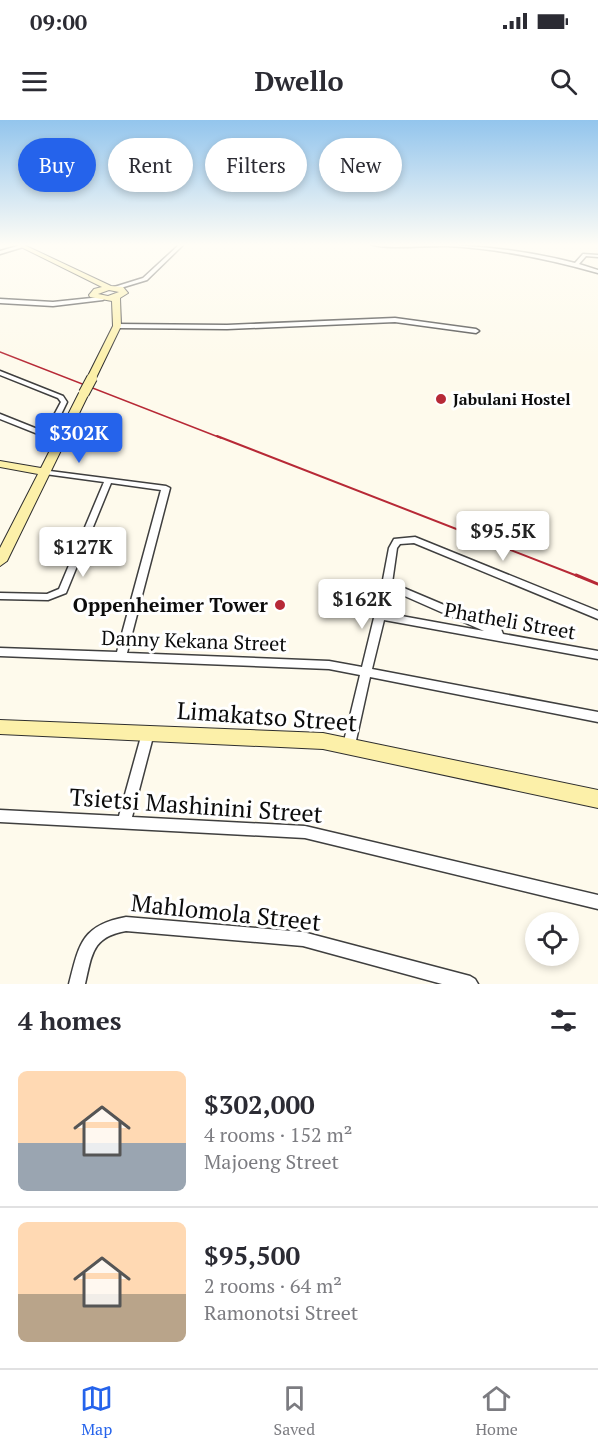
<!DOCTYPE html>
<html lang="en">
<head>
<meta charset="utf-8">
<style>
	:root { --surface:#fff; --page:#f7f7f7; --text:#2b2b33; --muted:#7c7c81; --line:#e1e1e2; --accent:#2563eb }
	body { margin:0; font-family:"PT Serif",serif; background:var(--page); color:var(--text); height:100vh; display:flex; flex-direction:column; font-size:22px; white-space:nowrap }
	* { box-sizing:border-box; margin:0 }
	p { font-size:20px; color:var(--muted) }
	.icon { flex:none; width:33px; height:33px; fill:none; stroke:currentColor; stroke-width:2; stroke-linecap:round; stroke-linejoin:round }
	.map { position:relative; height:864px; overflow:hidden }
	.sheet { display:flex; flex-direction:column; background:var(--surface); flex:1 }
	.sheet>* { flex:none }
	.hud { position:absolute; left:18px; top:18px; width:562px; height:54px; display:flex; gap:12px }
	.fabs { position:absolute; left:525px; top:792px; display:grid; gap:12px }
	.fabs a { display:grid; place-items:center; width:54px; height:54px; border-radius:50%; background:var(--surface); box-shadow:0 3px 9px #0003; font-size:30px }
	.price { position:absolute; translate:-50% -51px; padding:0 14px; border-radius:6px; background:#fff; color:#222; font-size:20px; line-height:39px; filter:drop-shadow(0 2px 3px #0008) }
	.price::after { content:''; position:absolute; left:50%; top:36px; width:18px; height:14px; margin-left:-9px; background:inherit; clip-path:polygon(0 0,100% 0,50% 100%) }
	.price.selected { background:var(--accent); color:#fff }
	ul { padding:0; list-style:none }
	li { display:flex; align-items:center; gap:18px; height:150px; padding:0 18px }
	li+li { border-top:2px solid var(--line) }
	li span { display:grid; place-items:center; flex:none; width:168px; height:120px; border-radius:9px; color:#555 }
	li>.icon { margin-inline-start:auto }
	span .icon { width:72px; height:72px; fill:#fffc; stroke-width:1 }
	li b { font-size:26px }
	h2 { display:flex; justify-content:space-between; align-items:center; height:72px; padding:0 18px; font-size:26px }
	.chip { padding:0 21px; border-radius:27px; background:var(--surface); box-shadow:0 3px 9px #0003; font-size:21px; line-height:54px }
	.chip.selected { background:var(--accent); color:#fff }
	.status { display:flex; justify-content:space-between; align-items:center; height:42px; padding:0 30px; background:var(--surface); direction:ltr }
	.status svg { height:16px; fill:currentColor }
	header { display:flex; justify-content:space-between; align-items:center; height:78px; padding:0 18px; background:var(--surface); font-size:27px; font-weight:800 }
	.tabs { display:flex; justify-content:space-around; align-items:center; height:84px; border-top:2px solid var(--line); background:var(--surface); font-size:16px; color:var(--muted) }
	.tabs a { display:grid; justify-items:center; gap:3px }
	.tabs .selected { color:var(--accent) }
	.map>svg:first-child { display:block }
	.lines { fill:none; stroke-linecap:round; stroke-linejoin:round }
	.street-casing { stroke:#3f3f3f; stroke-width:3 }
	.secondary-casing { stroke:#2e2e2e; stroke-width:2 }
	.street { fill:#fff; fill-rule:evenodd }
	.secondary { fill:#fcf0a9; fill-rule:evenodd }
	.rail-far2 { stroke:#b72936; stroke-width:1.5 }
	.rail-far1 { stroke:#b72936; stroke-width:2 }
	.rail { stroke:#b72936; stroke-width:3 }
	.secondary-bridge-casing { stroke:#2e2e2e; stroke-width:12; stroke-linecap:butt }
	.secondary-bridge { stroke:#fcf0a9; stroke-width:10 }
	.poi-dot { fill:#b72936; stroke:#fff; stroke-width:2 }
	.labels { text-anchor:middle; stroke-width:6; stroke-linejoin:round; paint-order:stroke }
	.far-poi-label { font-size:16px; font-weight:bold; fill:#0c0c0c; stroke:#fff; text-anchor:start }
	.poi-label { font-size:20px; font-weight:bold; fill:#0c0c0c; stroke:#fff; text-anchor:end }
	.street-label { font-size:20px; fill:#0c0c0c; stroke:#fff }
	.near-street-label { font-size:24px; fill:#0c0c0c; stroke:#fff }
</style>
</head>
<body>
<div class="status"><b>09:00</b><svg viewBox="0 0 49 12"><path d="M0 12V9h3v3zM5 12V6h3v6zM10 12V3h3v9zM15 12V0h3v12zM26 1h20v11H26zM47 4h2v5h-2z"/></svg></div>
<header><svg class="icon" aria-label="menu" viewBox="0 0 24 24"><path d="M4 6h16M4 12h16M4 18h16"/></svg>Dwello<svg class="icon" aria-label="search" viewBox="0 0 24 24"><circle cx="10" cy="10" r="6"/><path d="M15 15l6 6"/></svg></header>
<div class="map">
<svg width="598" height="864" viewBox="0 0 598 864">
	<rect width="100%" height="100%" fill="#fefaec"/>
	<g class="lines">
		<defs>
			<g id="street">
				<path d="M180,124H184L147,160L114,170L111,168L143,158Z"/>
				<path d="M370,124C383,123 397,124 411,124C466,124 521,129 575,143L583,134L598,135V137L586,136L579,144L598,150V153C549,139 500,129 448,126C427,125 387,130 370,124Z"/>
				<path d="M21,125L23,127L0,134V131Z"/>
				<path d="M101,177L104,179L103,180L53,186L0,183V179L53,182Z"/>
				<path d="M395,198L476,209L479,211L476,213L395,202L227,209L117,208L114,206L117,204L227,205Z"/>
				<path d="M0,251L63,276L67,282L51,315L63,319V323C57,324 49,320 43,319V316L0,299V294L45,312L61,282L58,278L0,255Z"/>
				<path d="M42,350L166,366L170,368L127,533L329,541L362,547L382,465L389,428L394,419L415,417L598,491V499L414,423L400,424L397,428L392,463L501,509L503,514L598,531V539L384,500L372,549L598,592V602L370,557L355,625L353,629L349,630L345,629L343,625L360,555L329,549L0,536V528L117,532L161,370L111,363L66,473L48,480L0,479V473L47,474L59,469L104,362L45,354L41,352ZM391,470L484,511L385,493Z"/>
				<path d="M148,608L152,609L154,613L132,697L305,706L598,775V789L305,718L0,702V690L119,696L142,613L144,609Z"/>
				<path d="M126,797L303,812L470,856L475,859L478,864H442L303,826L126,811C92,817 92,834 85,864H69C79,824 82,805 126,797Z"/>
			</g>
			<g id="secondary">
				<path d="M15,124H22L111,166L123,167L128,173L120,178L121,206L95,260L87,258L113,206L112,181L90,177L89,175L94,169L102,167ZM109,170L119,172L108,176L98,174Z"/>
				<path d="M84,270L89,273L7,441L0,446V428L38,354L0,347V341L41,348L79,273Z"/>
				<path d="M0,600L323,613L598,670V688L323,629L0,614Z"/>
			</g>
		</defs>
		<use href="#street" class="street-casing"/>
		<use href="#secondary" class="secondary-casing"/>
		<use href="#street" class="street"/>
		<use href="#secondary" class="secondary"/>
		<path class="rail-far2" d="M0,232L221,318"/>
		<path class="rail-far1" d="M217,316L580,457"/>
		<path class="rail" d="M576,455L598,464"/>
		<defs>
			<path id="secondary-bridge" d="M84,273L92,258"/>
		</defs>
		<use href="#secondary-bridge" class="secondary-bridge-casing"/>
		<use href="#secondary-bridge" class="secondary-bridge"/>
	</g>
	<linearGradient id="sky" x2="0" y2="1"><stop stop-color="#93c5ed"/><stop offset="0.51" stop-color="#fffdf6"/><stop offset="1" stop-color="#fffdf6" stop-opacity="0"/></linearGradient>
	<rect width="598" height="245" fill="url(#sky)"/>
	<g class="poi-dot">
		<circle cx="441" cy="279" r="6"/>
		<circle cx="280" cy="485" r="6"/>
	</g>
	<g class="labels">
		<g class="far-poi-label">
			<text x="453" y="285">Jabulani Hostel</text>
		</g>
		<g class="poi-label">
			<text x="268" y="492">Oppenheimer Tower</text>
		</g>
		<g class="street-label">
			<text transform="translate(510 501) rotate(10)" y="7">Phatheli Street</text>
			<text transform="translate(194 521) rotate(2)" y="7">Danny Kekana Street</text>
		</g>
		<g class="near-street-label">
			<text transform="translate(267 597) rotate(4)" y="8">Limakatso Street</text>
			<text transform="translate(196 686) rotate(4)" y="8">Tsietsi Mashinini Street</text>
			<text transform="translate(226 793) rotate(6)" y="8">Mahlomola Street</text>
		</g>
	</g>
</svg>
<div class="fabs">
<a><svg class="icon" aria-label="locate" viewBox="0 0 24 24"><circle cx="12" cy="12" r="6"/><path d="M12 2v4M12 18v4M2 12h4M18 12h4"/></svg></a>
</div>
<b class="price selected" style="left:79px;top:344px">$302K</b>
<b class="price" style="left:503px;top:442px">$95.5K</b>
<b class="price" style="left:83px;top:458px">$127K</b>
<b class="price" style="left:362px;top:510px">$162K</b>
<div class="hud">
<a class="chip selected">Buy</a>
<a class="chip">Rent</a>
<a class="chip">Filters</a>
<a class="chip">New</a>
</div>
</div>
<section class="sheet">
<h2>4 homes<svg class="icon" aria-label="filters" viewBox="0 0 24 24"><path d="M4 7h16M4 17h16"/><circle cx="9" cy="7" r="2"/><circle cx="15" cy="17" r="2"/></svg></h2>
<ul>
<li><span style="background:linear-gradient(#ffd9b3 60%,#9aa5b1 0)"><svg class="icon" aria-label="home" viewBox="0 0 24 24"><path d="M3 11l9-7 9 7M6 9v11h12V9"/></svg></span><div><b>$302,000</b><p>4 rooms · 152 m²</p><p>Majoeng Street</p></div></li>
<li><span style="background:linear-gradient(#ffd9b3 60%,#b9a48a 0)"><svg class="icon" aria-label="home" viewBox="0 0 24 24"><path d="M3 11l9-7 9 7M6 9v11h12V9"/></svg></span><div><b>$95,500</b><p>2 rooms · 64 m²</p><p>Ramonotsi Street</p></div></li>
</ul>
</section>
<nav class="tabs">
<a class="selected"><svg class="icon" aria-label="map" viewBox="0 0 24 24"><path d="M3 6l6-2 6 2 6-2v14l-6 2-6-2-6 2zM9 4v14M15 6v14"/></svg>Map</a>
<a><svg class="icon" aria-label="saved" viewBox="0 0 24 24"><path d="M7 4h10v16l-5-4-5 4z"/></svg>Saved</a>
<a><svg class="icon" aria-label="home" viewBox="0 0 24 24"><path d="M3 11l9-7 9 7M6 9v11h12V9"/></svg>Home</a>
</nav>
</body>
</html>
